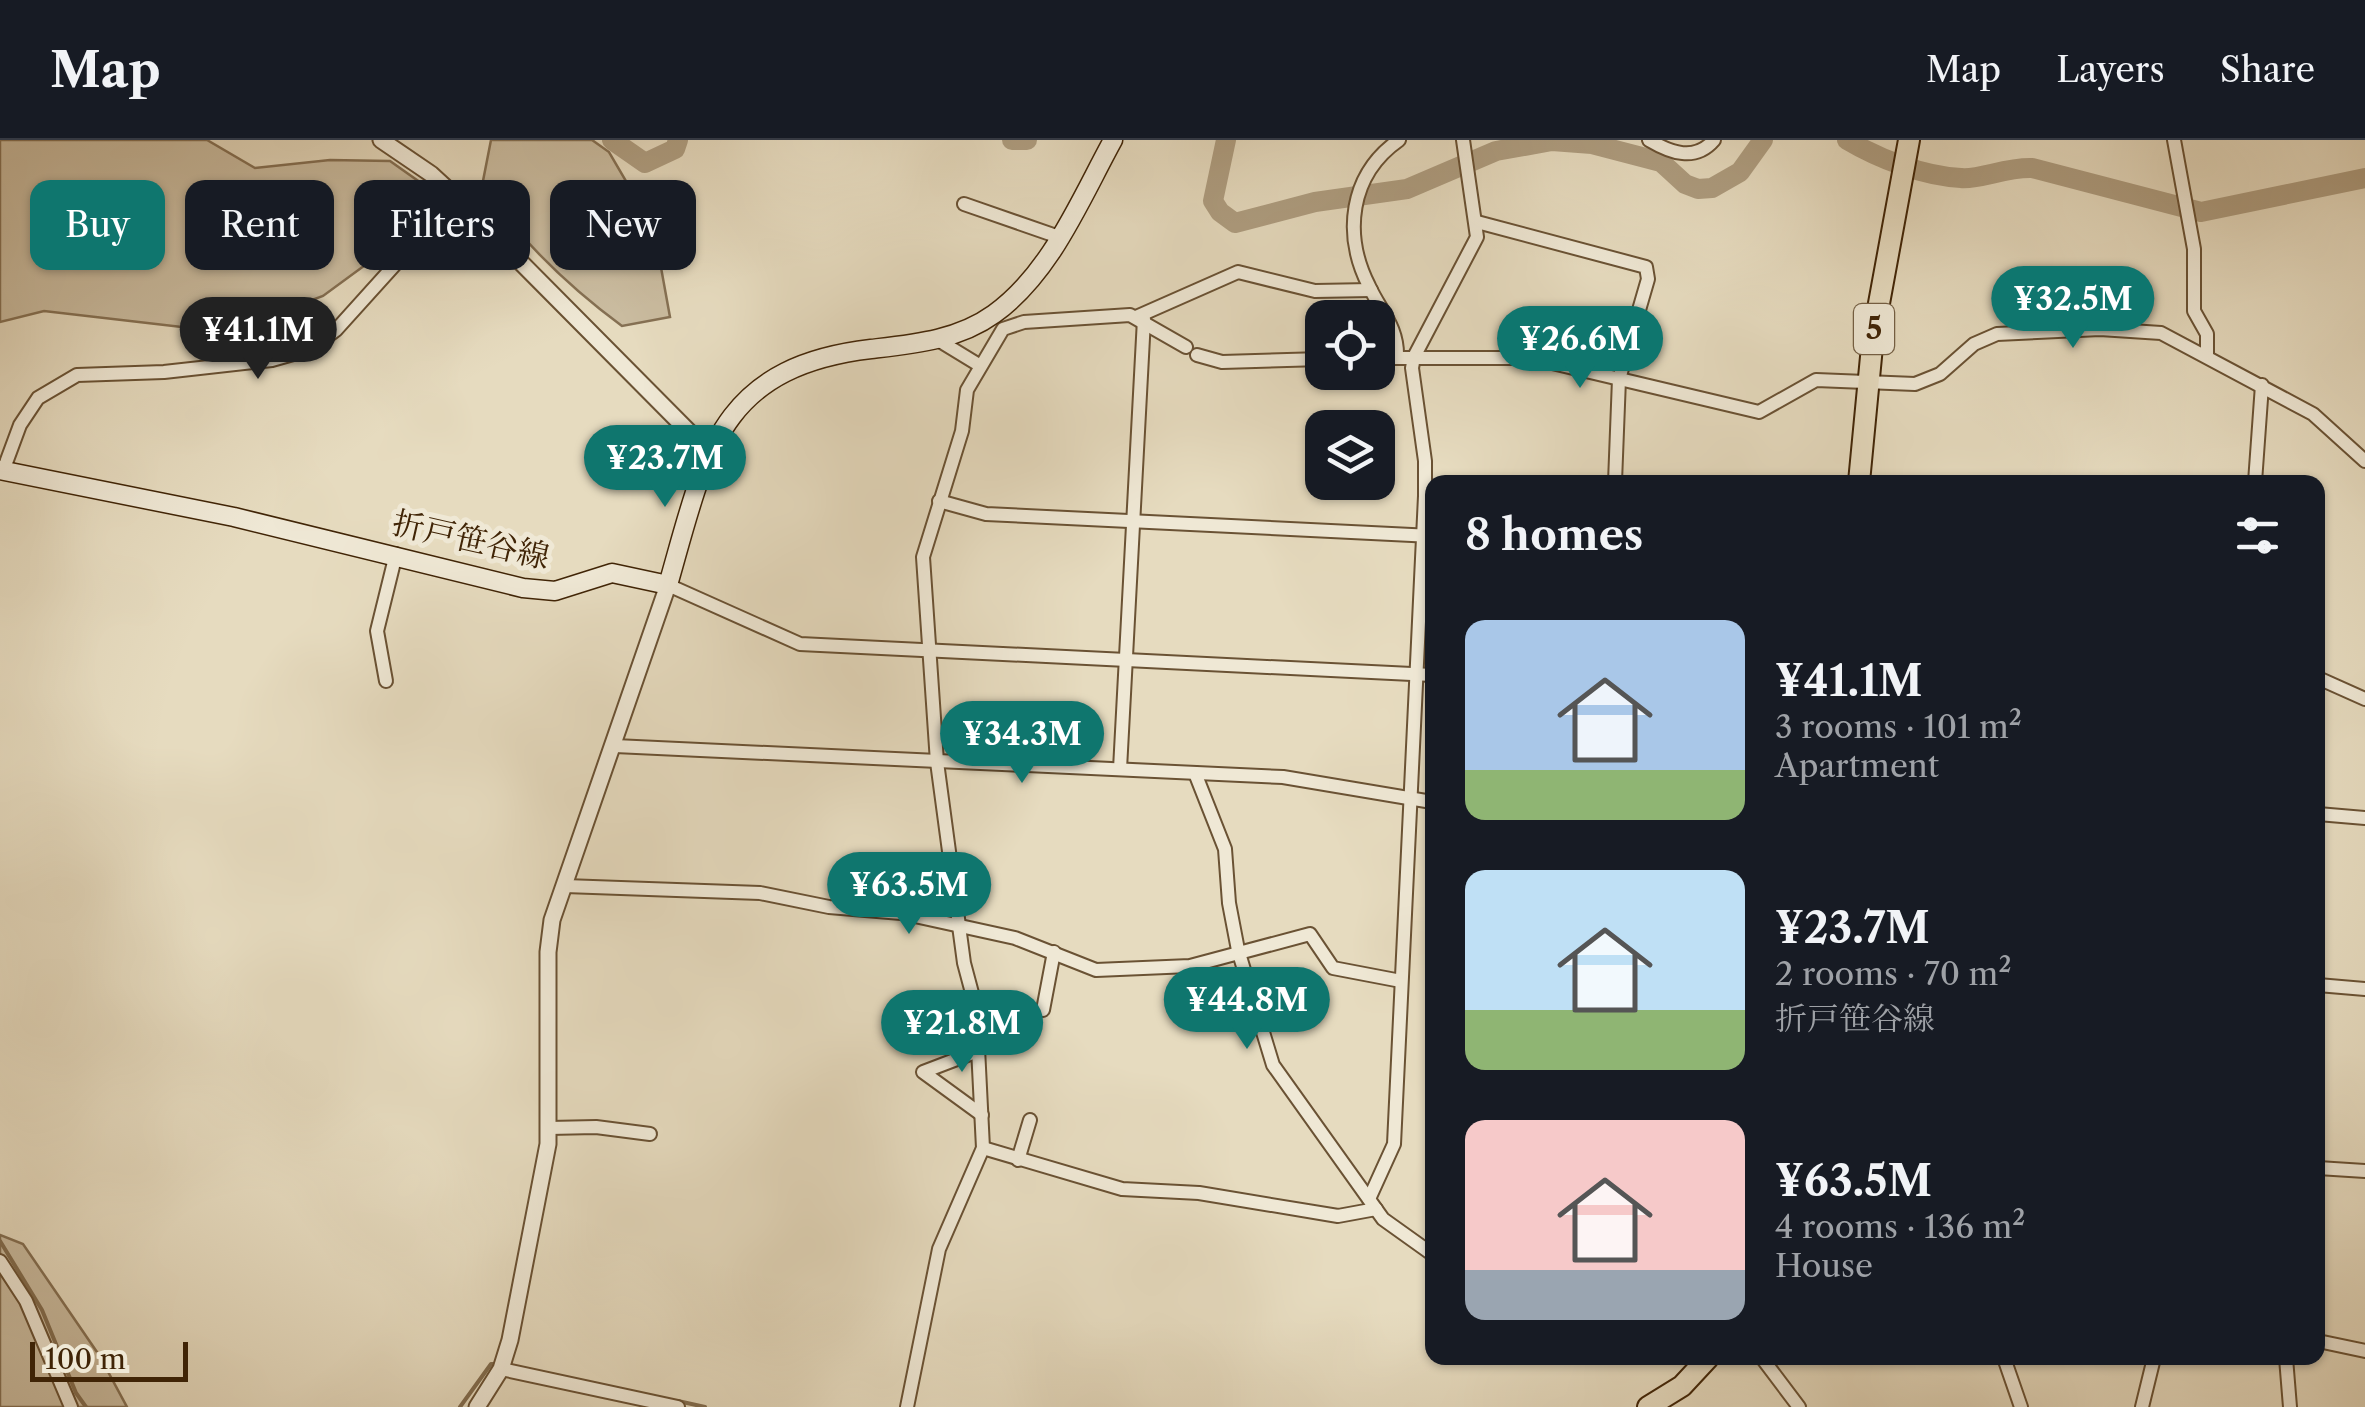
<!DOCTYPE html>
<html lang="en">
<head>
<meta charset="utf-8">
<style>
	:root { --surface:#171b24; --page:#20242c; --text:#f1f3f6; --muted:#9ea1a6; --line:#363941; --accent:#0f766e }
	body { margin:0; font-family:"Libre Caslon Text","Noto Serif JP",serif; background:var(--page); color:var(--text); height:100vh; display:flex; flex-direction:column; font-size:38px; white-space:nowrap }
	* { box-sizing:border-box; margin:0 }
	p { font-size:32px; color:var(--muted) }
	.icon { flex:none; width:55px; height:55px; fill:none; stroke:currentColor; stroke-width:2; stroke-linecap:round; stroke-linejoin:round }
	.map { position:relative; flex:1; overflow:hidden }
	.sheet { position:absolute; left:1425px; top:335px; width:900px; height:890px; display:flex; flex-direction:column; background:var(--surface); border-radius:20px; box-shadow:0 2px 8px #0004 }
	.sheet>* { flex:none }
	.hud { position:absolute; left:30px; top:40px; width:950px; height:90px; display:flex; gap:20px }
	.tools { position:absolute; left:1305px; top:160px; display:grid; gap:20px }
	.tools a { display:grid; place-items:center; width:90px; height:90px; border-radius:20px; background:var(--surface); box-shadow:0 2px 8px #0004; font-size:50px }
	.scale { position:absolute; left:30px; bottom:25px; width:158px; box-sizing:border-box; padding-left:10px; border:5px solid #402406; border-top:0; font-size:28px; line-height:35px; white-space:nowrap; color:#402406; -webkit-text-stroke:8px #efe8d5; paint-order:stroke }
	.price { position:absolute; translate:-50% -85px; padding:0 22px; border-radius:35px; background:var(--accent); color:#fff; font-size:32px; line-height:65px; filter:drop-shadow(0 2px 5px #0008) }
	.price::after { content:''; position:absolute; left:50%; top:60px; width:30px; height:22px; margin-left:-15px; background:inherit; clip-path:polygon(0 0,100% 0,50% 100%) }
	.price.selected { background:#222; color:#fff }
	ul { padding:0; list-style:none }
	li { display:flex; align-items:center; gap:30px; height:250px; padding:0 40px }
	li span { display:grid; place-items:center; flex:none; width:280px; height:200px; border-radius:20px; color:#555 }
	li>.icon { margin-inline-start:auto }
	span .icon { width:120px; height:120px; fill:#fffc; stroke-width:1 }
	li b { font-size:42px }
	h2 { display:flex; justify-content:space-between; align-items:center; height:120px; padding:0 40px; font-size:42px }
	.chip { padding:0 35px; border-radius:20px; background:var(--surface); box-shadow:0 2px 8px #0004; font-size:35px; line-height:90px }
	.chip.selected { background:var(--accent); color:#fff }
	header { display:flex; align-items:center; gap:60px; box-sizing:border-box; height:140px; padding:0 50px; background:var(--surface); border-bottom:2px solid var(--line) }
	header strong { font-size:48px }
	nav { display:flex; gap:55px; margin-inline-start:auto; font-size:35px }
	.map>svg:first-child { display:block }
	.green { fill:#cabca0; stroke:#857053; stroke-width:2.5 }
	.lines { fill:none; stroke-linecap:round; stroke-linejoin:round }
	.stream { stroke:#826d4f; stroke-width:4 }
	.river { stroke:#ae9d80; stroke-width:20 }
	.minor-casing { stroke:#6a5234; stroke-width:16 }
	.tertiary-casing { stroke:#6a5234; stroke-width:19 }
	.secondary-casing { stroke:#402406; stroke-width:21 }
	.primary-casing { stroke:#402406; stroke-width:24 }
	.minor { stroke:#efe8d5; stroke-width:12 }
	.tertiary { stroke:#efe8d5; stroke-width:15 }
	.secondary { stroke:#efe8d5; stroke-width:18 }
	.primary { stroke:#e6dbbf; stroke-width:20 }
	.labels { text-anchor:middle; stroke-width:10; stroke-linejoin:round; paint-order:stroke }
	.shield { fill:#efe8d5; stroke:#745f44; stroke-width:2.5 }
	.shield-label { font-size:30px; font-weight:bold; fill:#402406 }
	.street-label { font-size:32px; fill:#402406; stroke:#efe8d5 }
</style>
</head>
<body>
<header>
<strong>Map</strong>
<nav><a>Map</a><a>Layers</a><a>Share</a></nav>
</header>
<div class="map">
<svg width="2365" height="1267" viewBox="0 0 2365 1267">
	<rect width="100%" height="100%" fill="#e6dbbf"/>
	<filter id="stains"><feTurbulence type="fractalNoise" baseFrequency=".002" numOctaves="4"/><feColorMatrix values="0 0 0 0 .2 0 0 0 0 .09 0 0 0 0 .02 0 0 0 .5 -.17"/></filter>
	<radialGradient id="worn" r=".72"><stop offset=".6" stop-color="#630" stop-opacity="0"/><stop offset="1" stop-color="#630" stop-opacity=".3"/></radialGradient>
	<g class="green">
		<path d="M0,0H207L255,28L330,20L390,21L421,43V84L323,156L266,177L199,189L44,171L0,182Z"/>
		<path d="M491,0H592L609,12L654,89L670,177L622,186C569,147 520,99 482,46Z"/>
		<path d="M0,1095L23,1104L99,1215L127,1267H0Z"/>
	</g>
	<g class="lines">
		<g class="stream">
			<path d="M0,1101L42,1170L76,1253L86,1267"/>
			<path d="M678,1261L705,1267"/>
			<path d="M460,1267L491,1224H497"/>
		</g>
		<g class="river">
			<path d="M612,0L645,23L675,9L678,0"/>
			<path d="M1012,0H1027"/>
			<path d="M1226,0L1213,61L1220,72L1235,83L1315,62L1407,49L1496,11L1552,1L1592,4L1661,22L1685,44L1698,49L1712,48L1740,32L1763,0"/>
			<path d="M1847,0C1879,19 1923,36 1961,38C1979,40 2006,27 2032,28L2201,72L2365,38"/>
		</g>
		<defs>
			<g id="minor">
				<path d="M1649,0C1671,13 1695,22 1714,0"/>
				<path d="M2174,0L2194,109V171L2207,194V215"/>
				<path d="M964,64L1059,97"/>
				<path d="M1477,82L1646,127L1648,139L1619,239L1615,342"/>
				<path d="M1136,177L1238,132L1315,151L1371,150"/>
				<path d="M938,200L979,225"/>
				<path d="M1197,215L1222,222L1322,219"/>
				<path d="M1397,217C1398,187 1381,172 1369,146C1343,95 1349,35 1399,0"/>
				<path d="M1378,218H1531L1759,272L1816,240L1915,244L1940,234L1974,204L1997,194L2100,189L2161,193L2313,274L2365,321"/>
				<path d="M3,331L20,285L38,258L77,235L164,232L272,220L311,209L336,190L456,57"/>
				<path d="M2255,342L2262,245"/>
				<path d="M939,361L986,374L1432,396"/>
				<path d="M668,445L800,504L1432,535"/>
				<path d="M2318,538L2365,559"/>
				<path d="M386,541L377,491L396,414"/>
				<path d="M615,606L1283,637L1432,662"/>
				<path d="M1120,629L1144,179"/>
				<path d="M1195,633L1225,709L1229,763L1238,810L1273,925L1383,1079L1432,1114"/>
				<path d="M2318,674L2365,678"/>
				<path d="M565,746L760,753L829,767L901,773L1015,798L1096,830L1190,826L1310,794L1333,828L1401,841"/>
				<path d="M2318,845L2365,849"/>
				<path d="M1257,862L1310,871"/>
				<path d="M1043,870L1054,812"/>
				<path d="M978,911L923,932L982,975"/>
				<path d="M549,988L596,987L650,994"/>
				<path d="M983,1008L1122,1049L1199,1053L1338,1076L1376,1069"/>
				<path d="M1018,1020L1030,980"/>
				<path d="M2318,1028L2365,1031"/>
				<path d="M1369,1059L1394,1004L1425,356V321L1412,228L1414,217L1477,97L1463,0"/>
				<path d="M0,1121L26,1161L71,1267"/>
				<path d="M2318,1201L2365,1211"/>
				<path d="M1762,1218L1799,1267"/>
				<path d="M2004,1218L2021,1267"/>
				<path d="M2286,1218L2290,1267"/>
				<path d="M501,1229L678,1267"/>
				<path d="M907,1267L939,1109L983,1008L976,868L964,823L937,622L923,417L962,291L967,250L1003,189L1024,182L1130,175L1186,207"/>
				<path d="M2142,1267L2154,1218"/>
			</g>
			<g id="tertiary">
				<path d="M381,0L431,34L456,57L709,312"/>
				<path d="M477,1267L501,1229L510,1200L548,1004V812L552,780L668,445"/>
			</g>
			<path id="secondary" d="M0,330L234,377L523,448L555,451L612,433L668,445C705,316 717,227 871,209C914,204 958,200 994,174C1051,133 1080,60 1113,0"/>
			<g id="primary">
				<path d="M1859,342L1873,196L1909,0"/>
				<path d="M1648,1267L1682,1246L1708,1218"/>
			</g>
		</defs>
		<use href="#minor" class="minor-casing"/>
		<use href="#tertiary" class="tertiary-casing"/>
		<use href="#secondary" class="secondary-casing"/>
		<use href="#primary" class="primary-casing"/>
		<use href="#minor" class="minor"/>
		<use href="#tertiary" class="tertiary"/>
		<use href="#secondary" class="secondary"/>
		<use href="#primary" class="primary"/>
	</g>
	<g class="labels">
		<rect class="shield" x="1854" y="164" width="40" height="50" rx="8"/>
		<g class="shield-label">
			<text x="1874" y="199">5</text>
		</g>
		<g class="street-label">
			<text transform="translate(471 400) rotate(13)" y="11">折戸笹谷線</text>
		</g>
	</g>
	<rect width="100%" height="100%" filter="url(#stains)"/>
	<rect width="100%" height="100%" fill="url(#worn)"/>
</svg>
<div class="tools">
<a><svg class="icon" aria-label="locate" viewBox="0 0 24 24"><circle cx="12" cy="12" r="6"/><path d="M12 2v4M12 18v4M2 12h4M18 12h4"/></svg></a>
<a><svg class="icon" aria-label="layers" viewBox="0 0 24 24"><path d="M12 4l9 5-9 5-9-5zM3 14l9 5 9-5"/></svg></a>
</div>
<div class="scale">100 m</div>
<b class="price" style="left:2073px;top:211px">¥32.5M</b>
<b class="price selected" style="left:258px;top:242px">¥41.1M</b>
<b class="price" style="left:1580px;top:251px">¥26.6M</b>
<b class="price" style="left:665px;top:370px">¥23.7M</b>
<b class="price" style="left:1022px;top:646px">¥34.3M</b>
<b class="price" style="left:909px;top:797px">¥63.5M</b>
<b class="price" style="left:1247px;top:912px">¥44.8M</b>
<b class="price" style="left:962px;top:935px">¥21.8M</b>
<div class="hud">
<a class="chip selected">Buy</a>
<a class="chip">Rent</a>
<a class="chip">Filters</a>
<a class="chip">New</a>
</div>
<section class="sheet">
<h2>8 homes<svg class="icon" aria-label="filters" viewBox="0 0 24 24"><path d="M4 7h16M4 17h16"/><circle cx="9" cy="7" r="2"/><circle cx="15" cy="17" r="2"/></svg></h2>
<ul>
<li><span style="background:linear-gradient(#a9c7e8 75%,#8fb573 0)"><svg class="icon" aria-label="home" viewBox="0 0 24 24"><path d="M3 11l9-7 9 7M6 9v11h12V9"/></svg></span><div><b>¥41.1M</b><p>3 rooms · 101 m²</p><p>Apartment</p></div></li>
<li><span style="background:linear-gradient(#bfe0f5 70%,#8fb573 0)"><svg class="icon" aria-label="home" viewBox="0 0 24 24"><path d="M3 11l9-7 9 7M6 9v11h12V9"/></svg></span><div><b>¥23.7M</b><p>2 rooms · 70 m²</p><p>折戸笹谷線</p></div></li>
<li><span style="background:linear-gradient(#f6c9c9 75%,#9aa5b1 0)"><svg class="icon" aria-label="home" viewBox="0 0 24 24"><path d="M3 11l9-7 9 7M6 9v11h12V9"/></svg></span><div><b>¥63.5M</b><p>4 rooms · 136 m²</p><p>House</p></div></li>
</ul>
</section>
</div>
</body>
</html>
